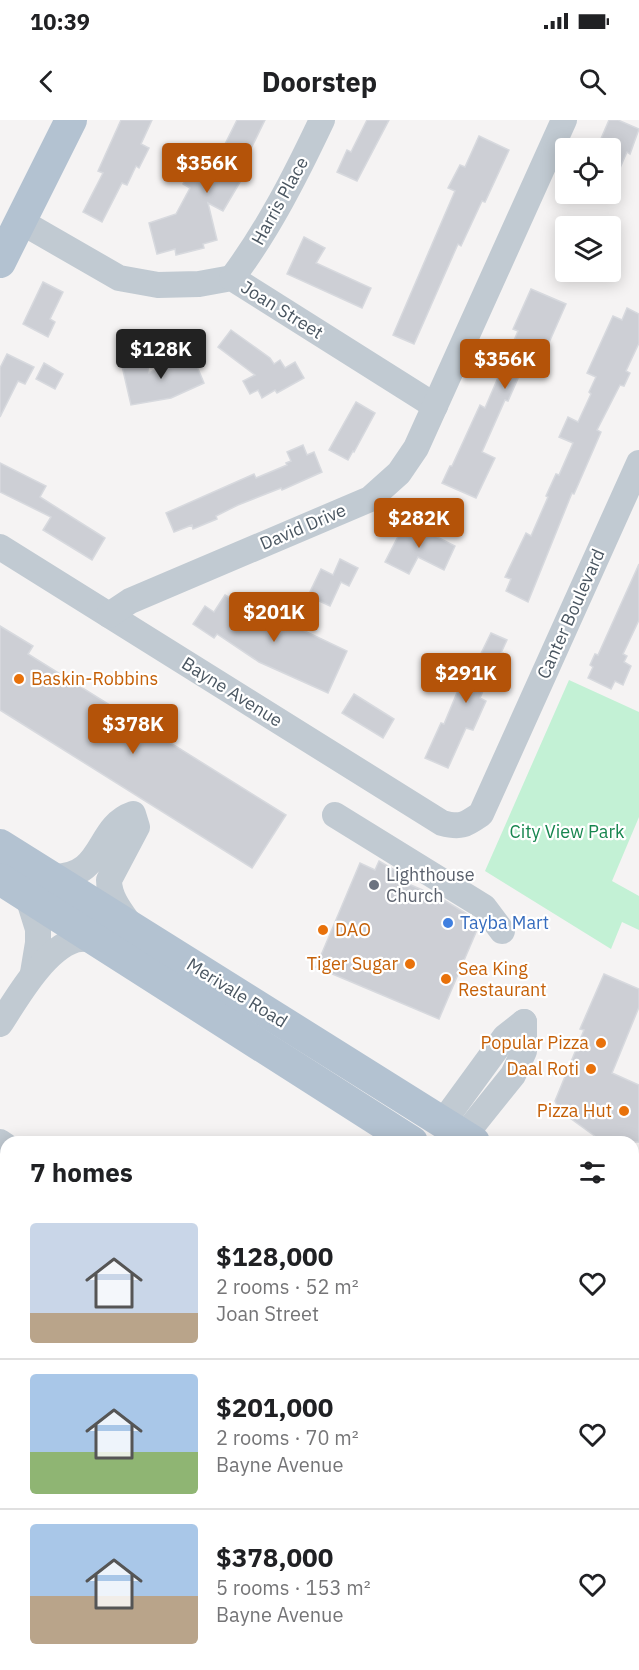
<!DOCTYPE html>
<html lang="en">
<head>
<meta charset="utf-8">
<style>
	:root { --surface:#fff; --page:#f2f2f2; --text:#202124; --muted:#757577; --line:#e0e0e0; --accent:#b45309 }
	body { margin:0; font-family:"IBM Plex Sans",sans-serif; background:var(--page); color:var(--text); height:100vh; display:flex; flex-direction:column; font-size:22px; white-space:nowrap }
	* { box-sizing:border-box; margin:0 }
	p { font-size:20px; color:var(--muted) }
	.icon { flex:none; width:33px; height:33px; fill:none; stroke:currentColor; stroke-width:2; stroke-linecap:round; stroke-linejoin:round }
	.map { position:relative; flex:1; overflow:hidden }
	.panel { position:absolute; left:0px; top:1016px; width:639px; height:536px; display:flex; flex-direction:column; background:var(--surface); border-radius:18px 18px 0 0; box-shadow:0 3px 15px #0003 }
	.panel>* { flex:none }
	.fabs { position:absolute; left:555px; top:18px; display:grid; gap:12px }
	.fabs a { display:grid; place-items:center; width:66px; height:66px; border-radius:6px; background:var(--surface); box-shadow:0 3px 15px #0003; font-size:30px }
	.price { position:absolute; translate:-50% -51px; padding:0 14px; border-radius:6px; background:var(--accent); color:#fff; font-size:20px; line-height:39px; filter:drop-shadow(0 2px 3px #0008) }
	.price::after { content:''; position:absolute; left:50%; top:36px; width:18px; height:14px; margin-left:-9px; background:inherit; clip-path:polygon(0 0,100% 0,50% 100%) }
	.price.selected { background:#222; color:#fff }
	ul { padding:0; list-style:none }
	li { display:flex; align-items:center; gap:18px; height:150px; padding:0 30px }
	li+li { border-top:2px solid var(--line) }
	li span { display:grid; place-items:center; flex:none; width:168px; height:120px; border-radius:6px; color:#555 }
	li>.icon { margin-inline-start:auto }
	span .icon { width:72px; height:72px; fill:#fffc; stroke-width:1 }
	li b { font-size:26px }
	h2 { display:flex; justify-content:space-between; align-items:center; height:72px; padding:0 30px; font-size:26px }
	.status { display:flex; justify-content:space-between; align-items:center; height:42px; padding:0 30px; background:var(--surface); direction:ltr }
	.status svg { height:16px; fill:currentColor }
	header { display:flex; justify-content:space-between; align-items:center; height:78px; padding:0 30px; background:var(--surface); font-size:27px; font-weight:800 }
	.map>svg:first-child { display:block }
	.green { fill:#c3f1d5 }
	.building { fill:#cdcfd5; stroke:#d7d9de; stroke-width:1.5 }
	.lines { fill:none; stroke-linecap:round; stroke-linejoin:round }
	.minor { stroke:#c1cad2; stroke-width:26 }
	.major { stroke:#b3c2d1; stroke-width:32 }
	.food-dot { fill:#e8710a; stroke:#fff; stroke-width:2 }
	.worship-dot { fill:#6b7280; stroke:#fff; stroke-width:2 }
	.shop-dot { fill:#3f7fe0; stroke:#fff; stroke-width:2 }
	.labels { text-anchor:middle; stroke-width:4.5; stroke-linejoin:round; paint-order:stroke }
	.street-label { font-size:18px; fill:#4a5661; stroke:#fff }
	.food-label { font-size:18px; fill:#c56008; stroke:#fff; text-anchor:end }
	.park-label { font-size:18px; fill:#17864f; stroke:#fff }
	.worship-label { font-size:18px; fill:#5b616d; stroke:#fff; text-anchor:start }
	.shop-label { font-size:18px; fill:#366cbe; stroke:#fff; text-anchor:start }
</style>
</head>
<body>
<div class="status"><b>10:39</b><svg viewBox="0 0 49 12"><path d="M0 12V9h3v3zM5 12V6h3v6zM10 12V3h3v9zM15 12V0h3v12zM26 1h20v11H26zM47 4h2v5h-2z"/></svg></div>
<header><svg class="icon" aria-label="back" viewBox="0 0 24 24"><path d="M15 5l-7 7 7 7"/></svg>Doorstep<svg class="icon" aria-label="search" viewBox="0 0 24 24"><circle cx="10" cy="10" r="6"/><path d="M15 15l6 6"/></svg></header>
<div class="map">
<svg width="639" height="1550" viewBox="0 0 639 1550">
	<rect width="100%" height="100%" fill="#f5f3f3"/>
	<path class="green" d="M569,560L639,592V697L612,761L639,776V810L622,802L611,829L485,751Z"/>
	<g class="building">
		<path d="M121,0H152L141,24L149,28L139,48L136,46L127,65L122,63L102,102L83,92L103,53L98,51Z"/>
		<path d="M237,0H265L241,49L246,52L223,91L208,83L217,120L203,124L204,128L176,135L175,129L157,134L149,103L176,94L190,68L183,64L190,50L197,54L207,33L218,38Z"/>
		<path d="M367,0H389L357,61L337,52L347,30L351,32Z"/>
		<path d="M609,0H618L639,9L630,34L627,32L610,71V28H601L604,22L600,21Z"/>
		<path d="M479,16L509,30L485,82L482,81L461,126L458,124L414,224L393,215L455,71L448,68L460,45L465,47Z"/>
		<path d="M304,117L325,128L316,143L371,168L362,188L287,154Z"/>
		<path d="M43,162L63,172L50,199L55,202L48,217L23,204Z"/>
		<path d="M531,169L566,184L536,252L523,247L508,281L505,280L482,332L495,338L476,378L442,363L450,346H452L480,285L485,288L518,211L513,209Z"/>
		<path d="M627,188L639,194V223L626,251L630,253L624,266L620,265L597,310L601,312L574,374L572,373L528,482L506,471L511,459L505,457L526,413L531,416L548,377L546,376L556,354L559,355L573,323L559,317L568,297L578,302L591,274L589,272L596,257L587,253L613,196L622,200Z"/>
		<path d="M231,210L270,238L274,244L280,240L285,248L295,242L304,258L277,273L275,270L262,278L258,270L250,274L243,261L255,255L218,227Z"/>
		<path d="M191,232L204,263L171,278L131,285L122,246L147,241L149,253Z"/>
		<path d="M7,234L34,247L25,264L18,261L0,297V248Z"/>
		<path d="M44,243L63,254L55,269L36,259Z"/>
		<path d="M356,282L375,293L354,332L353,331L348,340L329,330Z"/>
		<path d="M303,325L307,335L314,332L322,352L282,370L281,368L238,385L216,396L217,399L193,409L192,405L174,412L166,393L254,354L256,358L287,345L286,343L291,341L287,332Z"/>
		<path d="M0,343L46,366L40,377L105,418L92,440L43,410L51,397L0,372Z"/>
		<path d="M406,401L455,426L444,450L418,437L409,454L385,442Z"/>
		<path d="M340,439L358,448L349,466L341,462L330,486L308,476L321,449L333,455Z"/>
		<path d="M639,444V500L623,534L627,536L624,542L631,546L623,565L615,561L611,569L588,558L593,547L590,545L595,534L598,535Z"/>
		<path d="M225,475L247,489L251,483L292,507V505L347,531L328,573L259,542L217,514L214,518L193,504L205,486L214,492Z"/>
		<path d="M0,506L33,526L28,534L286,695L252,748L0,590Z"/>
		<path d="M491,513L507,520L501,533H503L495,551L492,550L480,578L486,581L473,610L466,608L448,648L425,638L441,603L444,604L464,556L469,558Z"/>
		<path d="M354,574L394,599L383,618L342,593Z"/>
		<path d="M379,741L408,758L406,763L439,777L469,795L465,805L477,810L439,899L316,847L360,743L375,750Z"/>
		<path d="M604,854L639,869V887L612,953L639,965V1022H603L559,990L555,981L584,910L580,909Z"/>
	</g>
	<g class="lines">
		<g class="minor">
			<path d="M20,101L119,158L158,165L199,164L232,158L435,286"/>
			<path d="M232,158C268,110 296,55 322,0"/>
			<path d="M0,427L442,703C461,708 465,705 481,694L639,343"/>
			<path d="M109,495L130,481L370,379L399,353L416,328L564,0"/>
			<path d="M335,695L484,787L502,811"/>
			<path d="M51,757C106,758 95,707 133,694L137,707L109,760C109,778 121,792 131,806"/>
			<path d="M28,777L38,809V823L33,853"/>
			<path d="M0,904C17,878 44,830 75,820C81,818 88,819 94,819"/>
			<path d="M443,1002L505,917L524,902"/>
			<path d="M464,1016L513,955L524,931V902"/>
			<path d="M0,1022L6,1026"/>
			<path d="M633,1203L639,1192"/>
			<path d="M0,1334L6,1338"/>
			<path d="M306,1545L307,1550"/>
			<path d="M85,1550L88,1545"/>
			<path d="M479,1550L481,1545"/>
		</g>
		<g class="major">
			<path d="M0,142L71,0"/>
			<path d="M0,725L474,1022"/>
			<path d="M0,759L412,1022"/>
			<path d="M633,1121L639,1124"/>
			<path d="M633,1161L639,1165"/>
		</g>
	</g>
	<g class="food-dot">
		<circle cx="19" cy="559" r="6"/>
		<circle cx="323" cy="810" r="6"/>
		<circle cx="410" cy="844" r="6"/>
		<circle cx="446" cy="859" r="6"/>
		<circle cx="601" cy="923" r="6"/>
		<circle cx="591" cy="949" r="6"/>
		<circle cx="624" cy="991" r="6"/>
	</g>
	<circle class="worship-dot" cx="374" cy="765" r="6"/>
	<circle class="shop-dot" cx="448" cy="803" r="6"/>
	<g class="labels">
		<g class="street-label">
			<text transform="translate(280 81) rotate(-61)" y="6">Harris Place</text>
			<text transform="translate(282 190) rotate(32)" y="6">Joan Street</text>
			<text transform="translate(303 407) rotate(-23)" y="6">David Drive</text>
			<text transform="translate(571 494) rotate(-66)" y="6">Canter Boulevard</text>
			<text transform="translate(232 572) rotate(32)" y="6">Bayne Avenue</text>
			<text transform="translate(237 873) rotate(32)" y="6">Merivale Road</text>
		</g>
		<g class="food-label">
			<text x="31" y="565" text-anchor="start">Baskin-Robbins</text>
			<text x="335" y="816" text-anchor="start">DAO</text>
			<text x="398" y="850">Tiger Sugar</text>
			<text x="458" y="855" text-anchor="start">Sea King<tspan x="458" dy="21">Restaurant</tspan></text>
			<text x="589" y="929">Popular Pizza</text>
			<text x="579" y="955">Daal Roti</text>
			<text x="612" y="997">Pizza Hut</text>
		</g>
		<g class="park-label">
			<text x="567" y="718">City View Park</text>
		</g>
		<g class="worship-label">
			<text x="386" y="761">Lighthouse<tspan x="386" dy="21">Church</tspan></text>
		</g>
		<g class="shop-label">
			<text x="460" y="809">Tayba Mart</text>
		</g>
	</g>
</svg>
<div class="fabs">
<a><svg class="icon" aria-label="locate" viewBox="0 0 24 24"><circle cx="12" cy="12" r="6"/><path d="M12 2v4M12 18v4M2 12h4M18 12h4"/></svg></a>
<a><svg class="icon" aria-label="layers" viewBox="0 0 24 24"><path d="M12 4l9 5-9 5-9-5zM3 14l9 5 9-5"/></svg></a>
</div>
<b class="price" style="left:207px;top:74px">$356K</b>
<b class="price selected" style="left:161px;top:260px">$128K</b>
<b class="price" style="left:505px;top:270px">$356K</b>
<b class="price" style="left:419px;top:429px">$282K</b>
<b class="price" style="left:274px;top:523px">$201K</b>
<b class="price" style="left:466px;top:584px">$291K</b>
<b class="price" style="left:133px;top:635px">$378K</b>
<section class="panel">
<h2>7 homes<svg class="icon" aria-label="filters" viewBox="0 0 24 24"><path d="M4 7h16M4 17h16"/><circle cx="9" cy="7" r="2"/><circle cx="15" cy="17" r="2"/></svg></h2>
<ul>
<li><span style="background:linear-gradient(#c9d6e8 75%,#b9a48a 0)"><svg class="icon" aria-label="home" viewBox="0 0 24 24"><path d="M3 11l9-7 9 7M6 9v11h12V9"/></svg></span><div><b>$128,000</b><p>2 rooms · 52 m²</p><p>Joan Street</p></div><svg class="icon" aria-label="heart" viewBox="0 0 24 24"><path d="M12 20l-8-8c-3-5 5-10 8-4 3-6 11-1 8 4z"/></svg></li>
<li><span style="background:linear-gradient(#a9c7e8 65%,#8fb573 0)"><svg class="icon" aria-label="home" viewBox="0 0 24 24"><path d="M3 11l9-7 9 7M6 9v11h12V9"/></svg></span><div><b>$201,000</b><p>2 rooms · 70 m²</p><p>Bayne Avenue</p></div><svg class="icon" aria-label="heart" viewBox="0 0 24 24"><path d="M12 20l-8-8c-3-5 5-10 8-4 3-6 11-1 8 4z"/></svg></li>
<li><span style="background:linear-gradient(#a9c7e8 60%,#b9a48a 0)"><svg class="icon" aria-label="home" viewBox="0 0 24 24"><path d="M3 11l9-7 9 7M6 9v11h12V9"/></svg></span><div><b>$378,000</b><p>5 rooms · 153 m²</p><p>Bayne Avenue</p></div><svg class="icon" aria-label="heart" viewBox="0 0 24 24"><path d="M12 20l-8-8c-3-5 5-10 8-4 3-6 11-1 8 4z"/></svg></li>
</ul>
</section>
</div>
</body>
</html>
